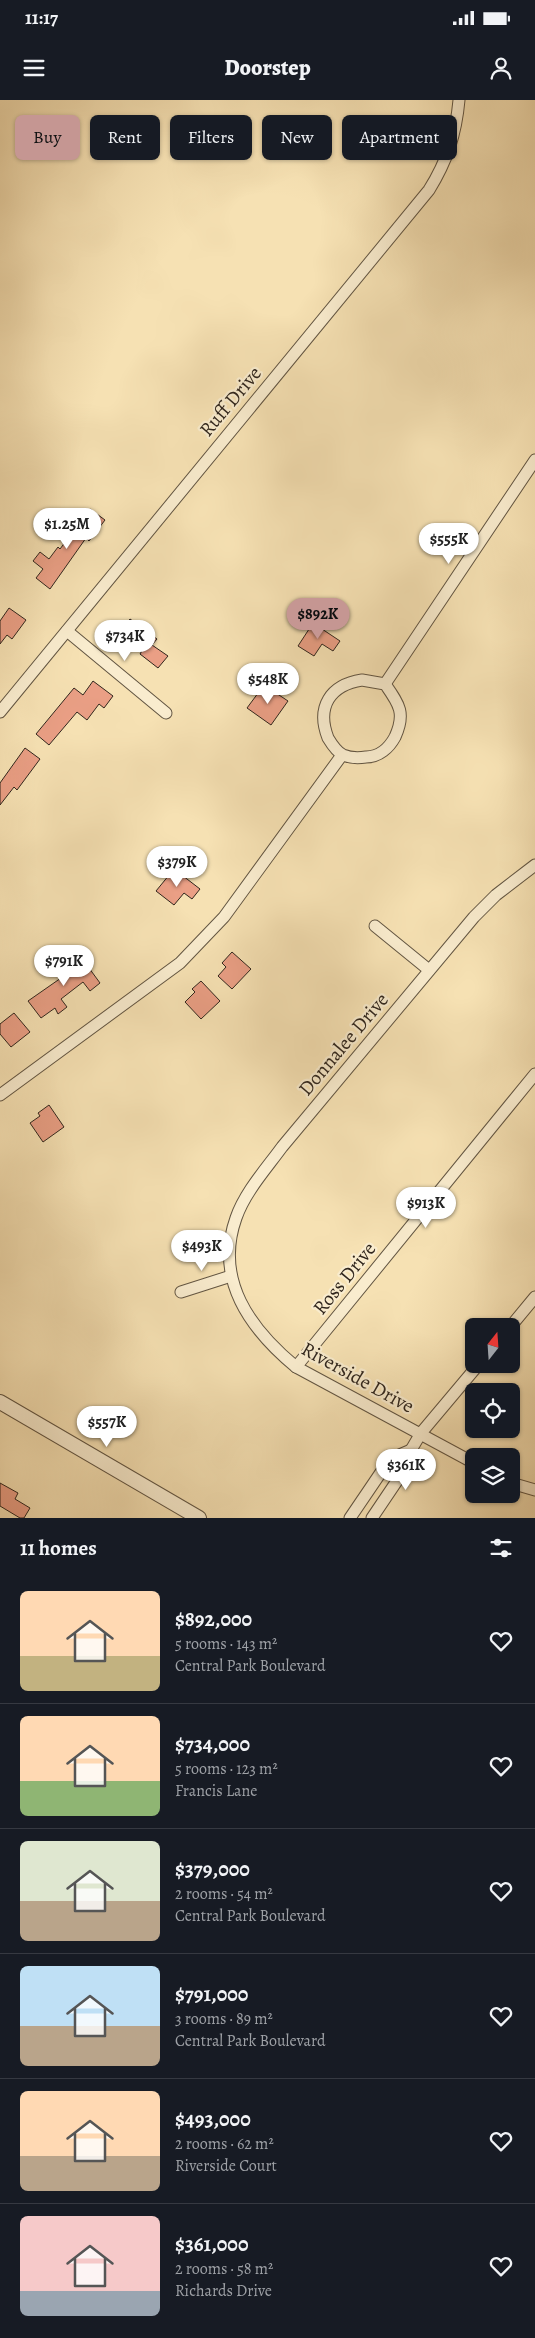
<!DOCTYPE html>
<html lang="en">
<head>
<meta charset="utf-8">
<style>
	:root { --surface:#171b24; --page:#242831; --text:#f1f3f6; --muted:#9ea1a6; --line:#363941; --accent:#c59692 }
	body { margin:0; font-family:Alegreya,serif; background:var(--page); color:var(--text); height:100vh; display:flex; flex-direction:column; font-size:19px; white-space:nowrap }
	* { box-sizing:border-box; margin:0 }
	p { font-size:16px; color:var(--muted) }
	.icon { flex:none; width:28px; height:28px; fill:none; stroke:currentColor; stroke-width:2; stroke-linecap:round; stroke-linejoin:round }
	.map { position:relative; height:1418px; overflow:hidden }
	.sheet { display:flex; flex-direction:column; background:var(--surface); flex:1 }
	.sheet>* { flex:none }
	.hud { position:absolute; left:15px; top:15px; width:505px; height:45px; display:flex; gap:10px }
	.needle { width:32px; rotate:17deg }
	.controls { position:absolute; left:465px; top:1218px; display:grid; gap:10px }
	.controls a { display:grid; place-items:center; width:55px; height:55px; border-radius:8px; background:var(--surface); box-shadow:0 1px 4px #0004; font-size:25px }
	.price { position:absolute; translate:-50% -42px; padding:0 11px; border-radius:18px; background:#fff; color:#222; font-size:16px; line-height:32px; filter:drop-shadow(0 1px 2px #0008) }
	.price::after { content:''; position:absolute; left:50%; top:30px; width:15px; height:11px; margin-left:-8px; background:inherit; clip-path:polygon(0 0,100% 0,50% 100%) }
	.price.on { background:var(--accent); color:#111 }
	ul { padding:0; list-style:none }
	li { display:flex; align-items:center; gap:15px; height:125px; padding:0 20px }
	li+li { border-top:1px solid var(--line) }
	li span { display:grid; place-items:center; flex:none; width:140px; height:100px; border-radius:8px; color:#555 }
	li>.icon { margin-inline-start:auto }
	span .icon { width:60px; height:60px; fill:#fffc; stroke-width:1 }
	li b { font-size:21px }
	h2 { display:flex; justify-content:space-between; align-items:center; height:60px; padding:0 20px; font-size:21px }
	.chip { padding:0 18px; border-radius:8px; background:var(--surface); box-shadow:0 1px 4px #0004; font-size:18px; line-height:45px }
	.chip.on { background:var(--accent); color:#111 }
	.status { display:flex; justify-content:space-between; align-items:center; height:35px; padding:0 25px; background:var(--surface); direction:ltr }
	.status svg { height:14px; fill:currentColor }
	header { display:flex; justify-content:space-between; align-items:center; height:65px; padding:0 20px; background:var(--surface); font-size:22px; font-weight:800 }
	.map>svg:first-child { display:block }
	.building { fill:#ea9f85; stroke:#30261d }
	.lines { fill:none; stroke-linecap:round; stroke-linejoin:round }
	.minor-casing { stroke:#625542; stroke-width:13 }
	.tertiary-casing { stroke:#625542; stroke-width:16 }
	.minor { stroke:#f9ecce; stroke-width:11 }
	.tertiary { stroke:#f9ecce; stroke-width:14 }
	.labels { text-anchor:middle; stroke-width:4.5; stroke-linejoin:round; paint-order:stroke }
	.street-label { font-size:20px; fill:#30261d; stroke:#f9ecce }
</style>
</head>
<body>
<div class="status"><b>11:17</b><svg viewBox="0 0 49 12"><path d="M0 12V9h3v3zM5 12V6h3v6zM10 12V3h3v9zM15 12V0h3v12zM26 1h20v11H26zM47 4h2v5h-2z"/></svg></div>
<header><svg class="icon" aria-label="menu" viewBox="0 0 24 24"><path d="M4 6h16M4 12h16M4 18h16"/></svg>Doorstep<svg class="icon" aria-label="person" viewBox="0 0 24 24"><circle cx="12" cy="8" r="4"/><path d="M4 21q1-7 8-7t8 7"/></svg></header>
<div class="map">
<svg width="535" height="1418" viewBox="0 0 535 1418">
	<rect width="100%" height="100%" fill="#f6e1b3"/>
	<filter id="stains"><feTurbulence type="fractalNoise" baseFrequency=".004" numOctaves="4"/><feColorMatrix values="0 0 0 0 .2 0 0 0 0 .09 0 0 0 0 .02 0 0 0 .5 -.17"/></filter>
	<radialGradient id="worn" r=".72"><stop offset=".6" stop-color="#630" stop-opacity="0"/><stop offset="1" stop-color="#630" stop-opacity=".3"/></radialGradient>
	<g class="building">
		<path d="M90,409L105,420L89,441L86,438L50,489L36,478L43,469L33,461L40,452L49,459L58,447L60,449Z"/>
		<path d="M9,508L26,520L12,539L7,535L0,544V521Z"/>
		<path d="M130,519L157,539L152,545L168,556L158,568L140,554L143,549L120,532Z"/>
		<path d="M313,523L340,541L333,551L322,544L314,556L298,546Z"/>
		<path d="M93,581L113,596L104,608L99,604L87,620L77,612L49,645L36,634L74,588L83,595Z"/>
		<path d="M264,585L288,601L271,625L247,608Z"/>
		<path d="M25,648L40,659L17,690L14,687L0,705V683Z"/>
		<path d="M174,769L200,789L192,799L184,793L174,805L156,791Z"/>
		<path d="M232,852L251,869L232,889L218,876L226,867L222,863Z"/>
		<path d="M83,855L91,866L89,868L100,883L90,891L83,882L61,899L67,907L58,914L55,908L41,918L28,901L61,878L57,872L73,859L75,861Z"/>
		<path d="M201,881L220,901L201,919L185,902L195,892L192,889Z"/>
		<path d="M14,913L30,932L11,947L0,934V924Z"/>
		<path d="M49,1005L64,1027L43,1042L30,1023L40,1016L38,1013Z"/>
		<path d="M0,1383L18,1393L15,1399L30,1408L24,1418H20L0,1406Z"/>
	</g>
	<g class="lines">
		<defs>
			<g id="minor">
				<path d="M67,531L166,613"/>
				<path d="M362,580L385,584C399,604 406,613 395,637C389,648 379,657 366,657C359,658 350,658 343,655C337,652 331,643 328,638C316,607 330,585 362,580Z"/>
				<path d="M385,584L535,360"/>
				<path d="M0,612L429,90C447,61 456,34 459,0"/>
				<path d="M375,826L429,870"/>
				<path d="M0,995L180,863L224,817L342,655"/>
				<path d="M181,1192L231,1176"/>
				<path d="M511,1226L535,1197"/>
				<path d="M296,1267L535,974"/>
				<path d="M474,1363L296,1267C250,1229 214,1180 236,1118C245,1092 266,1069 282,1047L474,817L496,795L535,765"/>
				<path d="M511,1383L535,1390"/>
				<path d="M350,1418L390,1359L411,1350"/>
				<path d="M372,1418L407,1366L411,1350L421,1333L479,1264"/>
			</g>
			<path id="tertiary" d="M0,1302L199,1418"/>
		</defs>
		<use href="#minor" class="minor-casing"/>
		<use href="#tertiary" class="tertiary-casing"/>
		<use href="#minor" class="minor"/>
		<use href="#tertiary" class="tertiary"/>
	</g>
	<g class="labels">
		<g class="street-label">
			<text transform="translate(230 301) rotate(-50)" y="7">Ruff Drive</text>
			<text transform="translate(343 944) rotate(-50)" y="7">Donnalee Drive</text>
			<text transform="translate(344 1178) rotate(-51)" y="7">Ross Drive</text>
			<text transform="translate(358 1277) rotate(29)" y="7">Riverside Drive</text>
		</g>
	</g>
	<rect width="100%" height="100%" filter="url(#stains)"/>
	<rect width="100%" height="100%" fill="url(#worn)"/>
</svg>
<div class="controls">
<a><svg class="needle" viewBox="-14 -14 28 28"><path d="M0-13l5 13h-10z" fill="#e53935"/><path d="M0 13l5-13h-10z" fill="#9ea1a6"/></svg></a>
<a><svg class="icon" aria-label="locate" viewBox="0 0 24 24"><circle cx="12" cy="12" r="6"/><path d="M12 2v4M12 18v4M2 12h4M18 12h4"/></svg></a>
<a><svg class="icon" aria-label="layers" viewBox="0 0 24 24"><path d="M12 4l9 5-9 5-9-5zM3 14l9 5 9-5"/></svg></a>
</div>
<b class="price" style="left:67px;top:450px">$1.25M</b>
<b class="price" style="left:449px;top:465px">$555K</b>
<b class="price on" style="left:318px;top:540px">$892K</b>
<b class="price" style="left:125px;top:562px">$734K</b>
<b class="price" style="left:268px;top:605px">$548K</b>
<b class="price" style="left:177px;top:788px">$379K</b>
<b class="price" style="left:64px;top:887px">$791K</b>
<b class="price" style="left:426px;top:1129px">$913K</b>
<b class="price" style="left:202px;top:1172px">$493K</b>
<b class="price" style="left:107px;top:1348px">$557K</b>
<b class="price" style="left:406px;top:1391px">$361K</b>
<div class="hud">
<a class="chip on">Buy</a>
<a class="chip">Rent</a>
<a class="chip">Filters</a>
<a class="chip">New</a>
<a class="chip">Apartment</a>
</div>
</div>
<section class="sheet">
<h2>11 homes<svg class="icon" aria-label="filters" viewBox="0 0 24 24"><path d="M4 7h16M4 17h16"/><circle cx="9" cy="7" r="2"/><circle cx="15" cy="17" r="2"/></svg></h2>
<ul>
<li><span style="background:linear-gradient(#ffd9b3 65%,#c2b280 0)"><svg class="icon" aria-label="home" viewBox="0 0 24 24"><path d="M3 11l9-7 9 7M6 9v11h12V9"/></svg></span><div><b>$892,000</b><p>5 rooms · 143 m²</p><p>Central Park Boulevard</p></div><svg class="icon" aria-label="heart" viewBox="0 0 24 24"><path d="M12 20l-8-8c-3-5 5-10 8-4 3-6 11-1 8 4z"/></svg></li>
<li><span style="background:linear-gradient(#ffd9b3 65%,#8fb573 0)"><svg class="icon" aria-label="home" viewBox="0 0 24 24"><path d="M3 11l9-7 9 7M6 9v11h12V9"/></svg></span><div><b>$734,000</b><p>5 rooms · 123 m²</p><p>Francis Lane</p></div><svg class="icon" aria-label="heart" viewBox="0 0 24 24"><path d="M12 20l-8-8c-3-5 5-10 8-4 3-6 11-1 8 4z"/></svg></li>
<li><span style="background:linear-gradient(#dfe7d0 60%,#b9a48a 0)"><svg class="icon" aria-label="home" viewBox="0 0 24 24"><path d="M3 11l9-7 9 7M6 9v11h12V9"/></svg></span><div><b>$379,000</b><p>2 rooms · 54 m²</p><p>Central Park Boulevard</p></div><svg class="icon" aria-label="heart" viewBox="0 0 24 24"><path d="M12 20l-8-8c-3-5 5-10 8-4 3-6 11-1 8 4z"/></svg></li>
<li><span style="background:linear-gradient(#bfe0f5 60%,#b9a48a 0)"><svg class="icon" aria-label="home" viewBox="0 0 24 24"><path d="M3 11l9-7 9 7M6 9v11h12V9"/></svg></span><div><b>$791,000</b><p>3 rooms · 89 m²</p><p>Central Park Boulevard</p></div><svg class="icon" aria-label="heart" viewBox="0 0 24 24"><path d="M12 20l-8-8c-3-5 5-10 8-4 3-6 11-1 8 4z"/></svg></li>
<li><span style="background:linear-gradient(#ffd9b3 65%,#b9a48a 0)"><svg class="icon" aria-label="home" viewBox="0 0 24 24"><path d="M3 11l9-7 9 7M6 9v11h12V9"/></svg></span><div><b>$493,000</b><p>2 rooms · 62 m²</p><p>Riverside Court</p></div><svg class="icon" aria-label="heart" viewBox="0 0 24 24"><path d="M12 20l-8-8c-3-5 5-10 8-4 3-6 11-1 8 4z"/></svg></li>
<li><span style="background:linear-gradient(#f6c9c9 75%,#9aa5b1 0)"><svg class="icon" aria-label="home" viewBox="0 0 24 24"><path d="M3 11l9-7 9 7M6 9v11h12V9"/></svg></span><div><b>$361,000</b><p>2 rooms · 58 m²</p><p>Richards Drive</p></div><svg class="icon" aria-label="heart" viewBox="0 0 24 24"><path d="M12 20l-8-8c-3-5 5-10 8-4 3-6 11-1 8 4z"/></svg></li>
</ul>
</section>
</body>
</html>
